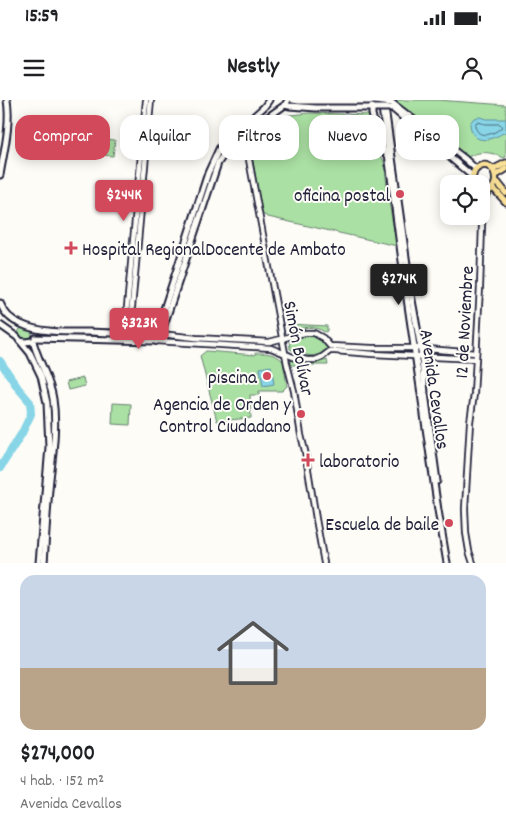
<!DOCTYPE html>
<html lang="es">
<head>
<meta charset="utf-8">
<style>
	:root { --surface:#fff; --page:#f2f2f2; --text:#202124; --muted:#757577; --line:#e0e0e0; --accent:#d1495b }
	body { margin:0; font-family:Dekko,sans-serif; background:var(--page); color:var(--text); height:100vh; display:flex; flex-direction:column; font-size:19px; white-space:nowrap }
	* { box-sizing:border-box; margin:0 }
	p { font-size:16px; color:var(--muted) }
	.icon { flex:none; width:28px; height:28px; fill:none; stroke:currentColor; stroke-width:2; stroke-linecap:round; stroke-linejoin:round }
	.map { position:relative; height:463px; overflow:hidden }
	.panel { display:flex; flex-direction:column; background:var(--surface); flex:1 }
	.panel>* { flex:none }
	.guide { position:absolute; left:15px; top:15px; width:476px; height:45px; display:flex; gap:10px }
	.tools { position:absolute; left:440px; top:75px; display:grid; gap:10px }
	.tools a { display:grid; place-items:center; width:50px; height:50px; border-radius:10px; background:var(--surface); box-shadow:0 2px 12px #0003; font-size:25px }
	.price { position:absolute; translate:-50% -42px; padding:0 11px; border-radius:5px; background:var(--accent); color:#fff; font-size:16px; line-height:32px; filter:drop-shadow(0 1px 2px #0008) }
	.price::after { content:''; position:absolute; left:50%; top:30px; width:15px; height:11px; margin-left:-8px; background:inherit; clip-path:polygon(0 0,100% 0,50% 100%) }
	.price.selected { background:#222; color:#fff }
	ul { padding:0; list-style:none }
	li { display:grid; align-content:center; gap:10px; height:265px; padding:0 20px }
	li+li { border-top:1px solid var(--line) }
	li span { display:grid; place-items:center; height:155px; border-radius:15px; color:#555 }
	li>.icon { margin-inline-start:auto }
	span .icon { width:90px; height:90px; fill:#fffc; stroke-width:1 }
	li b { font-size:21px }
	.pill { padding:0 18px; border-radius:15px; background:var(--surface); box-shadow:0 2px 12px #0003; font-size:18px; line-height:45px }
	.pill.selected { background:var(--accent); color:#fff }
	.status { display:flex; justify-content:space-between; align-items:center; height:35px; padding:0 25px; background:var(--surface); direction:ltr }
	.status svg { height:14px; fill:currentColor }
	header { display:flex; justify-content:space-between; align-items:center; height:65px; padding:0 20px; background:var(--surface); font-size:22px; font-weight:700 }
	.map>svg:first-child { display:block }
	.green { fill:#aae0a3; stroke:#66816f }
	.water { fill:#87d5e6; stroke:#5f8da2 }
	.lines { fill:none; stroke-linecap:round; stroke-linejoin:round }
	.shore { stroke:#4a6a7f; stroke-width:1 }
	.river { stroke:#87d5e6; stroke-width:8 }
	.tertiary-casing { stroke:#22223b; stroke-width:8 }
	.secondary-casing { stroke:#22223b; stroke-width:9 }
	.primary-casing { stroke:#22223b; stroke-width:9 }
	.tertiary { stroke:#fdfcf7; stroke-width:4.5 }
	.secondary { stroke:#fdfcf7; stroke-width:5 }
	.primary { stroke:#f9e096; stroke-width:5.5 }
	.secondary-bridge-casing { stroke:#22223b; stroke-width:9; stroke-linecap:butt }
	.secondary-bridge { stroke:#fdfcf7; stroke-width:5 }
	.poi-dot { fill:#d1495b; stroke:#fdfcf7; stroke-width:2 }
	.labels { text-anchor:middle; stroke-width:4; stroke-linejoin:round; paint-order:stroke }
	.poi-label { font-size:19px; fill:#22223b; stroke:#fdfcf7; text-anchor:end }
	.street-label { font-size:19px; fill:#22223b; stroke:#fdfcf7 }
</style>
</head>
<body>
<div class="status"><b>15:59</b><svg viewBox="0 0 49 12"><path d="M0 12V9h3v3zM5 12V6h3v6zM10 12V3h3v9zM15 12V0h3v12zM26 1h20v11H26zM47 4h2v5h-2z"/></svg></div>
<header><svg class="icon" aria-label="menu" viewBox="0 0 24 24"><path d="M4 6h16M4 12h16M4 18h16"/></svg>Nestly<svg class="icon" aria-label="person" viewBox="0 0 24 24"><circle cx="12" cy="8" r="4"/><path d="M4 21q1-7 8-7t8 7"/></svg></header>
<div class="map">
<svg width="506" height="463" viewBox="0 0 506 463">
	<rect width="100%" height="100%" fill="#fdfcf7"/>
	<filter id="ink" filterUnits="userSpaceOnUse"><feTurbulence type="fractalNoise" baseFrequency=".02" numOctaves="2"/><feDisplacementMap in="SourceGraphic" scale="10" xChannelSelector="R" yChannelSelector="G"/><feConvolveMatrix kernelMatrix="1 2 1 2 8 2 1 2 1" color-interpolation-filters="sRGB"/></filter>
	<g filter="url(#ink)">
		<g class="green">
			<path d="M393,0H437L506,5V57L504,58C493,52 480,50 468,57Z"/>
			<path d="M310,13L370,15L377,50L384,61L389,102L397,146L268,117L262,114L250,45L254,33L259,27L281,16Z"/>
			<path d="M105,39L115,40L113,56L103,55Z"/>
			<path d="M287,224L327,226V231L325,232C313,225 302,227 290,231L289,230Z"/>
			<circle cx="25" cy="234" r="7"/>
			<path d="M316,233L328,241V250C315,259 303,256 290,249L289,239L291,236Z"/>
			<path d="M206,251L255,255V253C266,253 275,253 283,261L287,286L282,291H259V295H250L251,318L217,321L200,256Z"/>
			<path d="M291,260C303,263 314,265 327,260L328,265H291Z"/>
			<path d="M83,278L85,286L68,290L66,282Z"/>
			<path d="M113,303L131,304L130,325L112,324Z"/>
		</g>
		<g class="water">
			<path d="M480,17L486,19H506V32C502,33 499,36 495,37C481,43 471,39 470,23L474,18Z"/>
			<path d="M271,266L274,284L263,286L260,268Z"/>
		</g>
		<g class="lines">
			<path class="shore" d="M477,22L485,24H500L502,27C495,34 477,41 475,25Z"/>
			<path class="river" d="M0,261L18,288L30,302L31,314L22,333L0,368"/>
			<defs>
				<g id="tertiary">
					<path d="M245,38L287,264L294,291L301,335L305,351L316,419L324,463"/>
					<path d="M161,234L196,238L269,242L304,233H314L323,238L330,246L372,248H415L476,253"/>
					<path d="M124,240L146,0"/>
					<path d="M129,240L151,0"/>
					<path d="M156,241L271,248L293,257L307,260H315L322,257L330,251H335L373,254L476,259"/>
					<path d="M473,463L469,451L466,433L465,409L470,322L474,294L480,187L482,125L484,102L487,92"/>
				</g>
				<g id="secondary">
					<path d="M293,0L299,1H375"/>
					<path d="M381,0L406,192L438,410L447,463"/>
					<path d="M384,0L412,200L421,249L425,293L437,381"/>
					<path d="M392,3L465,59L476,69"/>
					<path d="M285,5L289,6L316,8H375"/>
					<path d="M372,7V14L380,48L388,55"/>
					<path d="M392,8L472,76"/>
					<path d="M0,75C4,51 11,24 7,0"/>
					<path d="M0,203C4,213 10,220 21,224C39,233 68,232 89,232C112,233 135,234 158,234"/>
					<path d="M0,225L17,237L20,241L25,242L33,241"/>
					<path d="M35,238L156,241"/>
					<path d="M20,241L30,253L41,276L47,303L49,347L39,463"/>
					<path d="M33,241C38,261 50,278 53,299C57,325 53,353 50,379C47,407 46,435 44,463"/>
					<path d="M156,241L161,234L218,63L224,54L232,44L245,38L252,28L285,5L288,0"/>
					<path d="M156,241V234L208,73L219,49L227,37L231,35L236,28L243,26L264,7L269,0"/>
				</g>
				<g id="primary">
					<path d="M494,69L506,63"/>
					<path d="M498,74L506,69"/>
					<path d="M498,83L506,93"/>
					<path d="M473,84C472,78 472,73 476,69C495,53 506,94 481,92"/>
					<path d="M494,89L506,102"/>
				</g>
			</defs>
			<use href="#tertiary" class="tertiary-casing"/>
			<use href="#secondary" class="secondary-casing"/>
			<use href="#primary" class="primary-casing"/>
			<use href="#tertiary" class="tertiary"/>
			<use href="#secondary" class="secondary"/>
			<use href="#primary" class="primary"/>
			<defs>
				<g id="secondary-bridge">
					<path d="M375,1L392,3"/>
					<path d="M375,8H392"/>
				</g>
			</defs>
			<use href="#secondary-bridge" class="secondary-bridge-casing"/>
			<use href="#secondary-bridge" class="secondary-bridge"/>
		</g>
	</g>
	<g class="poi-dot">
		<circle cx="400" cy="94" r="5"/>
		<path d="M68.5 140.5h5v5h5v5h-5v5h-5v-5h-5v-5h5z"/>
		<circle cx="267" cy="276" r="5"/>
		<circle cx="301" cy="314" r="5"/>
		<path d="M305.5 352.5h5v5h5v5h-5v5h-5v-5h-5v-5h5z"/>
		<circle cx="449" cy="423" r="5"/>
	</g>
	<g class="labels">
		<g class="poi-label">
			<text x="390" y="101">oficina postal</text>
			<text x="82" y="155" text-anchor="start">Hospital RegionalDocente de Ambato</text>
			<text x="257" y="283">piscina</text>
			<text x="291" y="310">Agencia de Orden y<tspan x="291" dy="22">Control Ciudadano</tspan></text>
			<text x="319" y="367" text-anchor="start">laboratorio</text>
			<text x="439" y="430">Escuela de baile</text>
		</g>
		<g class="street-label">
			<text transform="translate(463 222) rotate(-87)" y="7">12 de Noviembre</text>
			<text transform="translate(300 248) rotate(79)" y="7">Simón Bolívar</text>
			<text transform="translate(436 289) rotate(82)" y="7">Avenida Cevallos</text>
		</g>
	</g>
</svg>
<div class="tools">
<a><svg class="icon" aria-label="locate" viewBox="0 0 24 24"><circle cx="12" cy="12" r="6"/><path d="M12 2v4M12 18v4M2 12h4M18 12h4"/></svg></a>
</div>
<b class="price" style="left:124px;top:122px">$244K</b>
<b class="price selected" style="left:399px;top:206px">$274K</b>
<b class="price" style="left:139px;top:250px">$323K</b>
<div class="guide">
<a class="pill selected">Comprar</a>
<a class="pill">Alquilar</a>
<a class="pill">Filtros</a>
<a class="pill">Nuevo</a>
<a class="pill">Piso</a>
</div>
</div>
<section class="panel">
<ul>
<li><span style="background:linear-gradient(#c9d6e8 60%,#b9a48a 0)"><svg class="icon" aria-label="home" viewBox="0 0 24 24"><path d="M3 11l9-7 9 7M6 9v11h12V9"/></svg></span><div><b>$274,000</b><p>4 hab. · 152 m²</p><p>Avenida Cevallos</p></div></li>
</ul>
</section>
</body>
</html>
